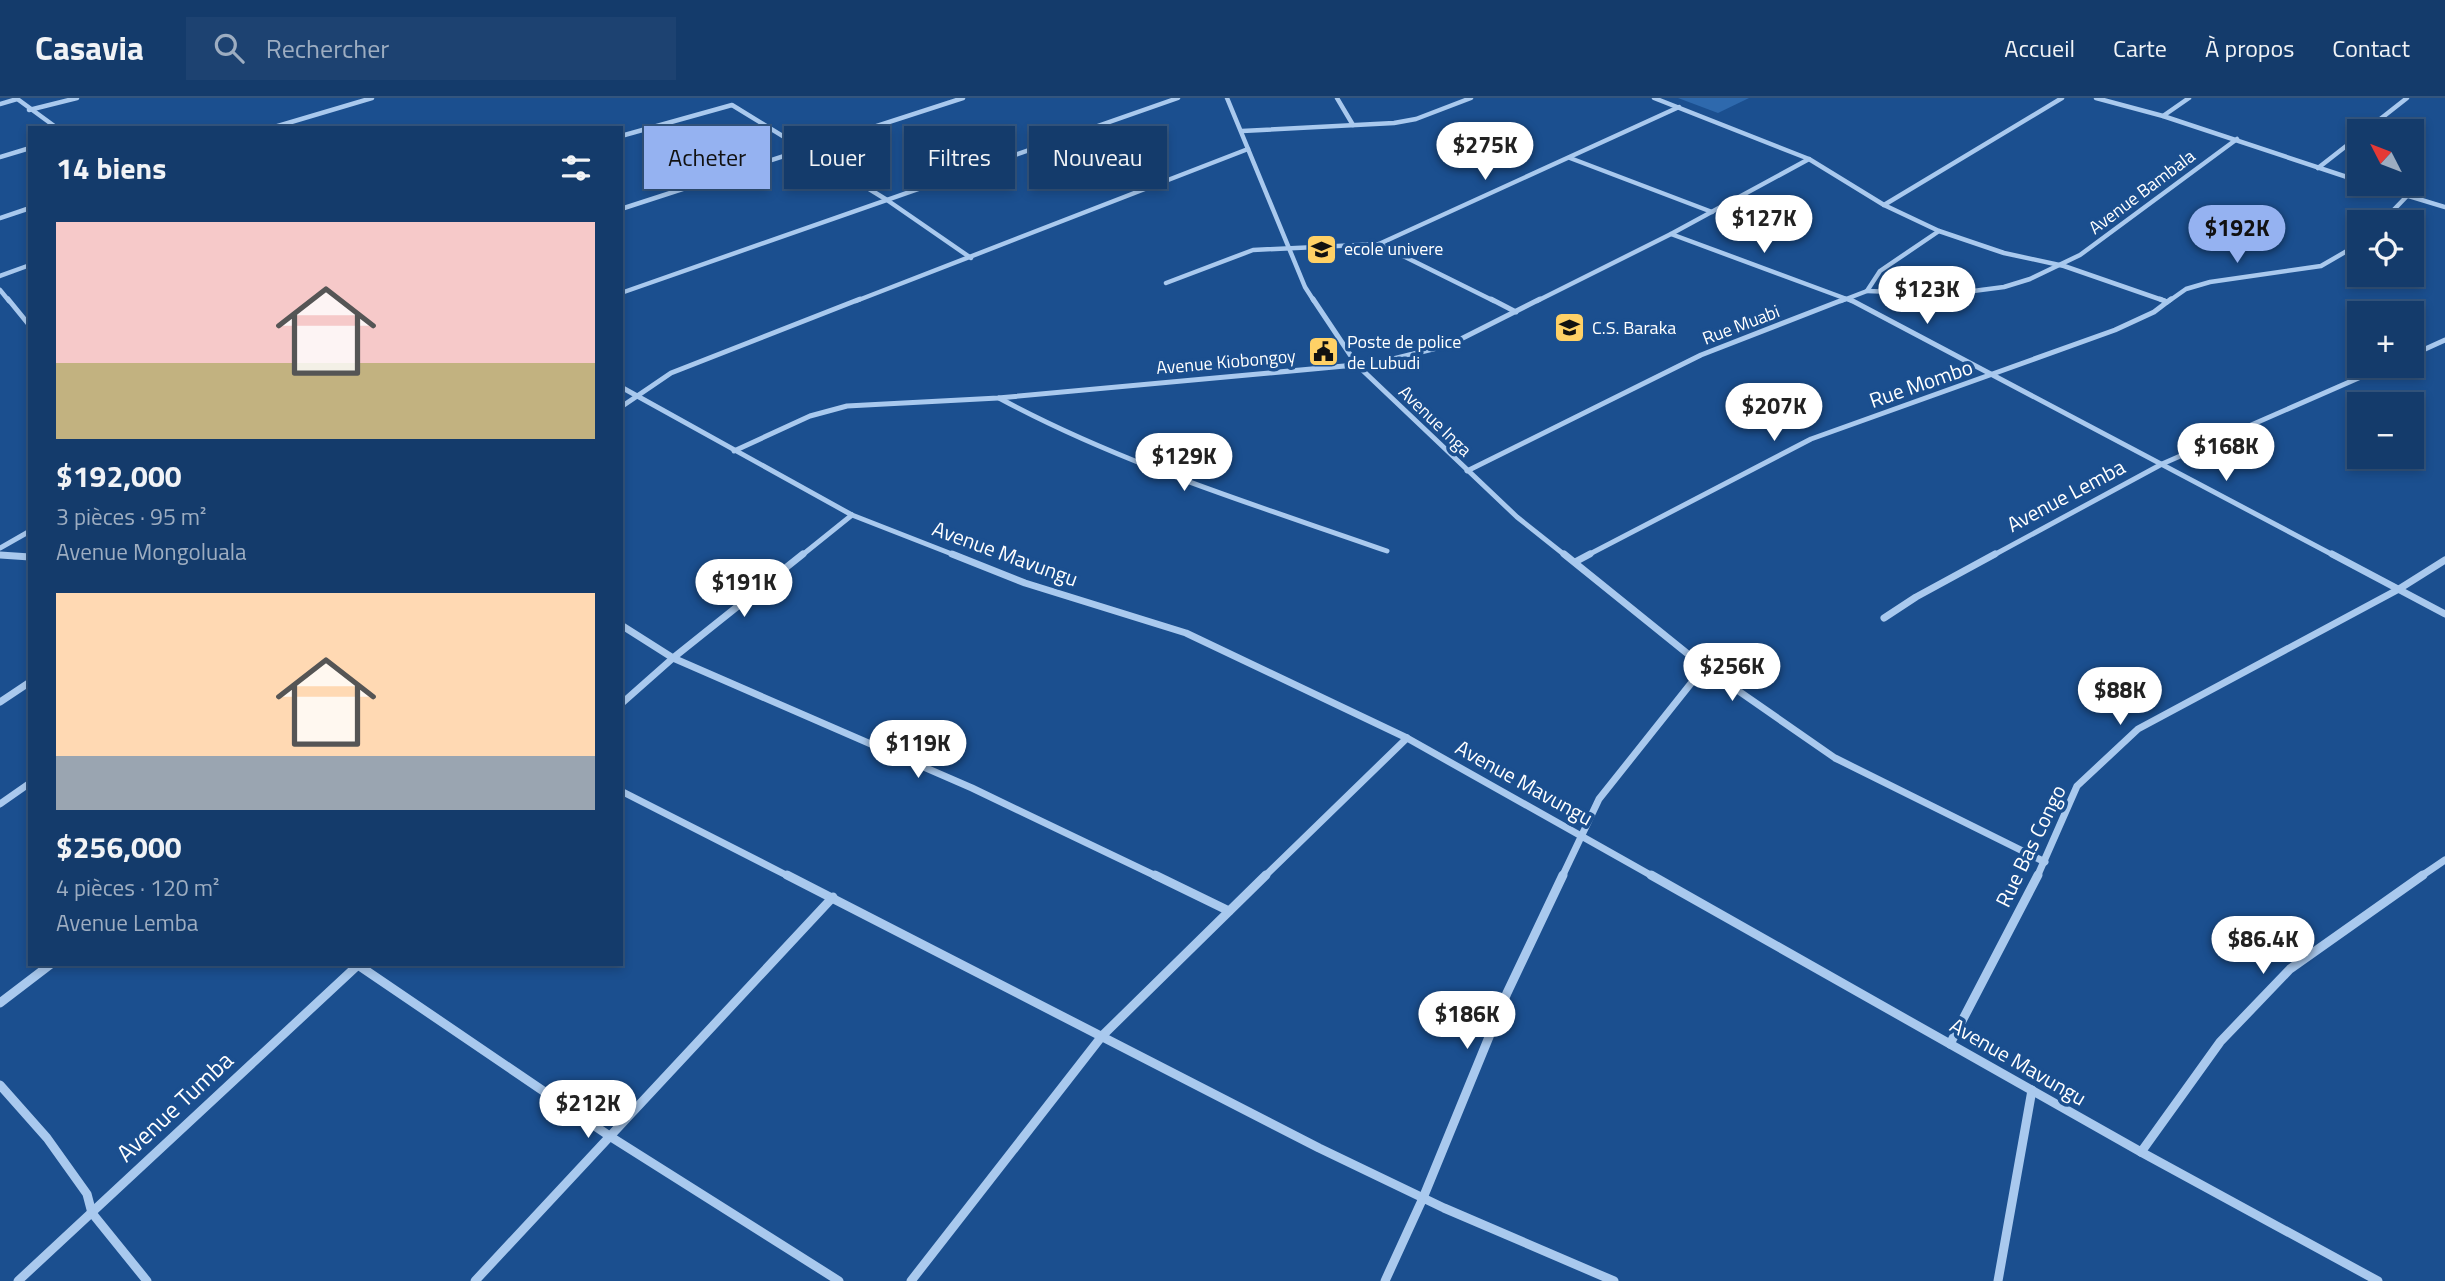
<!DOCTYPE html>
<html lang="fr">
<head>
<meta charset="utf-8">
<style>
	:root { --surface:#143b6b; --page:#1d4271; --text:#f1f3f6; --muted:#9dadc1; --line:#33557e; --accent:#95b2f1 }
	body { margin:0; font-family:"Titillium Web",sans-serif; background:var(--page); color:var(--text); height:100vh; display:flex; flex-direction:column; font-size:26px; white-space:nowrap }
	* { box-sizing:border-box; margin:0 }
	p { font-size:23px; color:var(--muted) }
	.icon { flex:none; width:38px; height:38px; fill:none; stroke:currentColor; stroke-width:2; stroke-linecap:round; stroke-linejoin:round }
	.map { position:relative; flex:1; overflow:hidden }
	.panel { position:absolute; left:28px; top:28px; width:595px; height:840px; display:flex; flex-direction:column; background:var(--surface); border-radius:0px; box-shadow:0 4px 10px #0003,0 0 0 2px var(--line) }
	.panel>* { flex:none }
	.guide { position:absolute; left:644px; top:28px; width:665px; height:63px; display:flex; gap:14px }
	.needle { width:46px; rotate:312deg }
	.fabs { position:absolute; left:2347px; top:21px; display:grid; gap:14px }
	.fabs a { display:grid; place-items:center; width:77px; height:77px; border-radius:0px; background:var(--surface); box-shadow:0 4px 10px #0003,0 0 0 2px var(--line); font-size:35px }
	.price { position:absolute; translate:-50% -60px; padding:0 16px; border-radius:24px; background:#fff; color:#222; font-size:23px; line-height:46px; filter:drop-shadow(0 2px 4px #0008) }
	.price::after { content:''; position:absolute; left:50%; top:42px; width:21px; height:16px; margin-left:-10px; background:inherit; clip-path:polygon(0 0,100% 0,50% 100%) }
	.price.active { background:var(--accent); color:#111 }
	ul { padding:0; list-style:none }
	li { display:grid; align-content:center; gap:14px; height:371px; padding:0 28px }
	li span { display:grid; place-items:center; height:217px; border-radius:0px; color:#555 }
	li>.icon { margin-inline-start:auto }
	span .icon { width:126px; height:126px; fill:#fffc; stroke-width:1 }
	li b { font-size:30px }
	h2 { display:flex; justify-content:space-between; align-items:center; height:84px; padding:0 28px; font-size:30px }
	.chip { padding:0 24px; border-radius:0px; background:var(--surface); box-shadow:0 4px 10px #0003,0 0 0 2px var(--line); font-size:24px; line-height:63px }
	.chip.active { background:var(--accent); color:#111 }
	header { display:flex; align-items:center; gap:42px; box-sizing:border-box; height:98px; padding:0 35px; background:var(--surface); border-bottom:2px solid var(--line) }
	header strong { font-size:33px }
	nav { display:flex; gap:38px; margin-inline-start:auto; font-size:24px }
	.search { width:490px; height:63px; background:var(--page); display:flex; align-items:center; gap:18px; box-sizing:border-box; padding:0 24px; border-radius:0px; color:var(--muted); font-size:26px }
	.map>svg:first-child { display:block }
	.green { fill:#2e69ad }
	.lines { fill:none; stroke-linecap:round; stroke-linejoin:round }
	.minor-far3 { stroke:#a9c9ee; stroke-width:4.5 }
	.minor-far2 { stroke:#a9c9ee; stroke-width:5 }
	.minor-far1 { stroke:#a9c9ee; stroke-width:7 }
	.minor { stroke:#a9c9ee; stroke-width:9 }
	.labels { text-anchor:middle; stroke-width:7; stroke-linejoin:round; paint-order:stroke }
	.far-street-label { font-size:18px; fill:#fff; stroke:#1b4f8f }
	.far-poi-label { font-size:18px; fill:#fff; stroke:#1b4f8f; text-anchor:start }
	.street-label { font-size:21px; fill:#fff; stroke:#1b4f8f }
	.near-street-label { font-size:24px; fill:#fff; stroke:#1b4f8f }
</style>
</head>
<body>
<header>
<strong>Casavia</strong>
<div class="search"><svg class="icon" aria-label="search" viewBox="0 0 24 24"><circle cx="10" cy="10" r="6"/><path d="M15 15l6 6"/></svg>Rechercher</div>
<nav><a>Accueil</a><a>Carte</a><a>À propos</a><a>Contact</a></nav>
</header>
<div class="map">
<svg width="2445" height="1183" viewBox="0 0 2445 1183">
	<rect width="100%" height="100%" fill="#1b4f8f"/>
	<path class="green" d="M1678,0H1749L1718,15Z"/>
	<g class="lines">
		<g class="minor-far3">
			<path d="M16,0L57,30"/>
			<path d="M1227,0L1305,189L1314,203"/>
			<path d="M1337,0L1353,27"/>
			<path d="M1654,0L1809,61L1884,107L1939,133L2004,155L2064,168L2165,203"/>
			<path d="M2096,0L2163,18L2359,83"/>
			<path d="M0,6L17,1"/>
			<path d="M29,12L77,0"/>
			<path d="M2163,18L2189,0"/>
			<path d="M271,30L372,0"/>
			<path d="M1242,33L1394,25L1416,21L1471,0"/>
			<path d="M2365,33L2407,0"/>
			<path d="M621,38L732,7L887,102L971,160"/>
			<path d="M0,59L30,50"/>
			<path d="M1570,60L1712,114"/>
			<path d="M2318,70L2359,38"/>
			<path d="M2369,86L2445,109"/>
			<path d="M1884,107L2062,0"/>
			<path d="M621,111L963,0"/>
			<path d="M0,120L30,110"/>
			<path d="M2382,124L2407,98"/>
			<path d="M1671,136L1852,203"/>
			<path d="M1379,146L1494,203"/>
			<path d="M0,178L30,167"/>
			<path d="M1166,185L1253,152L1379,146L1679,9"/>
			<path d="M0,192L9,203"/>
			<path d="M1867,193L1950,196L2004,189L2030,181L2080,157L2237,41"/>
			<path d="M621,195L1178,0"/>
			<path d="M856,203L1248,51"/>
			<path d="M1537,203L1671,136L1809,61"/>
			<path d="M1841,203L1867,193L1880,173L1939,133"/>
			<path d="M2169,203L2186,191L2210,184L2321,168L2359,146"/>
		</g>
		<g class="minor-far2">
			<path d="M8,201L30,228"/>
			<path d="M1313,201L1357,267L1517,419L1566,458"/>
			<path d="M1491,201L1516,214"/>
			<path d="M1849,201L2335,458"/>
			<path d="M2160,201L2167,204"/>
			<path d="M2412,257L2445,242"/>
			<path d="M621,289L852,417L957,458"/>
			<path d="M999,300C1121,366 1256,407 1387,453"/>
			<path d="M621,309L671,275L860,201"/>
			<path d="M734,353L810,318L847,308L998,300L1377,265L1449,247L1540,201"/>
			<path d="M1467,373L1701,257L1845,201"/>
			<path d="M0,450L30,433"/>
			<path d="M0,457L16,458"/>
			<path d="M801,458L852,417"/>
			<path d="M1586,458L1811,341L2115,232L2154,214L2171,201"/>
			<path d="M1992,458L2162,366L2386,268"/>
		</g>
		<g class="minor-far1">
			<path d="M952,456L1025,485L1186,535L1407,640L1654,779"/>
			<path d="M1564,456L1704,569L1835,660L2045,764"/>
			<path d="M2332,456L2445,516"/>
			<path d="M0,457L30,459"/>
			<path d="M1575,464L1590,456"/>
			<path d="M1884,520L1916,499L1995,456"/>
			<path d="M621,527L673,560L972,690L1158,779"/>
			<path d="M0,604L30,584"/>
			<path d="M621,606L673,560L803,456"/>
			<path d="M621,693L790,779"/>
			<path d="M0,706L30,685"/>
			<path d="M1264,779L1407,640"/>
			<path d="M1562,779L1599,701L1704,569"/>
			<path d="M2037,779L2077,688L2138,631L2399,491L2445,462"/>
			<path d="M2420,779L2445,762"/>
		</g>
		<g class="minor">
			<path d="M787,777L1319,1050L1444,1110L1614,1183"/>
			<path d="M1155,777L1229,813"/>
			<path d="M1651,777L2141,1054L2378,1183"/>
			<path d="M358,867L611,1039L839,1183"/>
			<path d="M0,905L51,866"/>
			<path d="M1950,946L2038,777"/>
			<path d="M0,987L47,1040L87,1096L92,1115L147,1183"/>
			<path d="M2141,1054L2220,944L2290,871L2423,777"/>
			<path d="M18,1183L359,866"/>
			<path d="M475,1183L833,799"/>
			<path d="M911,1183L1102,938L1266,777"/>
			<path d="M1385,1183L1423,1100L1507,895L1563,777"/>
			<path d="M1998,1183L2032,992"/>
		</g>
	</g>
	<defs>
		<symbol id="university-square" viewBox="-11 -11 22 22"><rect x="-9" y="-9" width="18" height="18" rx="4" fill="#ffd166" stroke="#1b4f8f"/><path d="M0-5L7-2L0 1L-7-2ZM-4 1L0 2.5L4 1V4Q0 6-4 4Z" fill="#111"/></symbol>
		<symbol id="school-square" viewBox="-11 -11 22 22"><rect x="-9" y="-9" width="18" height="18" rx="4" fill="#ffd166" stroke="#1b4f8f"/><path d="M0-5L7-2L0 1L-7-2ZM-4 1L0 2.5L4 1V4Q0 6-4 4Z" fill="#111"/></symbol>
		<symbol id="civic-square" viewBox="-11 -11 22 22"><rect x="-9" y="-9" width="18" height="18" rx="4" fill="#ffd166" stroke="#1b4f8f"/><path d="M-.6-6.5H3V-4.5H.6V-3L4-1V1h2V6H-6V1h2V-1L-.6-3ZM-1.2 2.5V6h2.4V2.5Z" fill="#111"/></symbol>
	</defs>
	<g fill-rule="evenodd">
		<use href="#university-square" x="1304" y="134" width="35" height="35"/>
		<use href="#school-square" x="1552" y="212" width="35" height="35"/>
		<use href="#civic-square" x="1306" y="236" width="35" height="35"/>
	</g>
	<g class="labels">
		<g class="far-street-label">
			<text transform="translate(2142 94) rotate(-37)" y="6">Avenue Bambala</text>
			<text transform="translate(1741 227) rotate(-21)" y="6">Rue Muabi</text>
			<text transform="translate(1226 264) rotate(-5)" y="6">Avenue Kiobongoy</text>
			<text transform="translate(1435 323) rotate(44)" y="6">Avenue Inga</text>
		</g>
		<g class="far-poi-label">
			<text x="1344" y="157">ecole univere</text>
			<text x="1592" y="236">C.S. Baraka</text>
			<text x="1347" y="250">Poste de police<tspan x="1347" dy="21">de Lubudi</tspan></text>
		</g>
		<g class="street-label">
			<text transform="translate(1921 286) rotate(-19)" y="7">Rue Mombo</text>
			<text transform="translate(2066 398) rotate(-28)" y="7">Avenue Lemba</text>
			<text transform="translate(1005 456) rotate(20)" y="7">Avenue Mavungu</text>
			<text transform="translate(1524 685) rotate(29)" y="7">Avenue Mavungu</text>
			<text transform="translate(2031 748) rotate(-64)" y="7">Rue Bas Congo</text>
			<text transform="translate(2018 964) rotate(30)" y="7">Avenue Mavungu</text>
		</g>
		<g class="near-street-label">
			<text transform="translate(175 1009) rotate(-43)" y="8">Avenue Tumba</text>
		</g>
	</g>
</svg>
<div class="fabs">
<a><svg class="needle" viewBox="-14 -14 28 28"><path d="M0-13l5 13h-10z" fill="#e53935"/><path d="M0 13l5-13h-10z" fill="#9dadc1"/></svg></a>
<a><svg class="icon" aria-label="locate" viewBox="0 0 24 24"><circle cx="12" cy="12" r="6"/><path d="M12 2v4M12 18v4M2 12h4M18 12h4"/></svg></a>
<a>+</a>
<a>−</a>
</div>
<b class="price" style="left:1485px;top:84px">$275K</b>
<b class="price" style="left:1764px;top:157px">$127K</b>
<b class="price active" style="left:2237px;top:167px">$192K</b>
<b class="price" style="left:1927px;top:228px">$123K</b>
<b class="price" style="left:1774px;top:345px">$207K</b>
<b class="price" style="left:2226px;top:385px">$168K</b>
<b class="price" style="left:1184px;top:395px">$129K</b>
<b class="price" style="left:744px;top:521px">$191K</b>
<b class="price" style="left:1732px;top:605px">$256K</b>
<b class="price" style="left:2120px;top:629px">$88K</b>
<b class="price" style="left:918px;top:682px">$119K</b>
<b class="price" style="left:2263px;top:878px">$86.4K</b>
<b class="price" style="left:1467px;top:953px">$186K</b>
<b class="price" style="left:588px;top:1042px">$212K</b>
<div class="guide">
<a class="chip active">Acheter</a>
<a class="chip">Louer</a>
<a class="chip">Filtres</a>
<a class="chip">Nouveau</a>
</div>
<section class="panel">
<h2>14 biens<svg class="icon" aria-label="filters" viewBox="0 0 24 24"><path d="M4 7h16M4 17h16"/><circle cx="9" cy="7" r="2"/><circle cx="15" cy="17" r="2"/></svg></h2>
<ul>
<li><span style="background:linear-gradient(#f6c9c9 65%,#c2b280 0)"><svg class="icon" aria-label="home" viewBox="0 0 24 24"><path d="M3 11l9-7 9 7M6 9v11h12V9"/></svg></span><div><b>$192,000</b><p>3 pièces · 95 m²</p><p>Avenue Mongoluala</p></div></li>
<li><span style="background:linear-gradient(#ffd9b3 75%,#9aa5b1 0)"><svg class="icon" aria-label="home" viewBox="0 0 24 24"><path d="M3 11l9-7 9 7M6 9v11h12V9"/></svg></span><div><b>$256,000</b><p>4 pièces · 120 m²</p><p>Avenue Lemba</p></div></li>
</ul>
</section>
</div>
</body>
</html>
